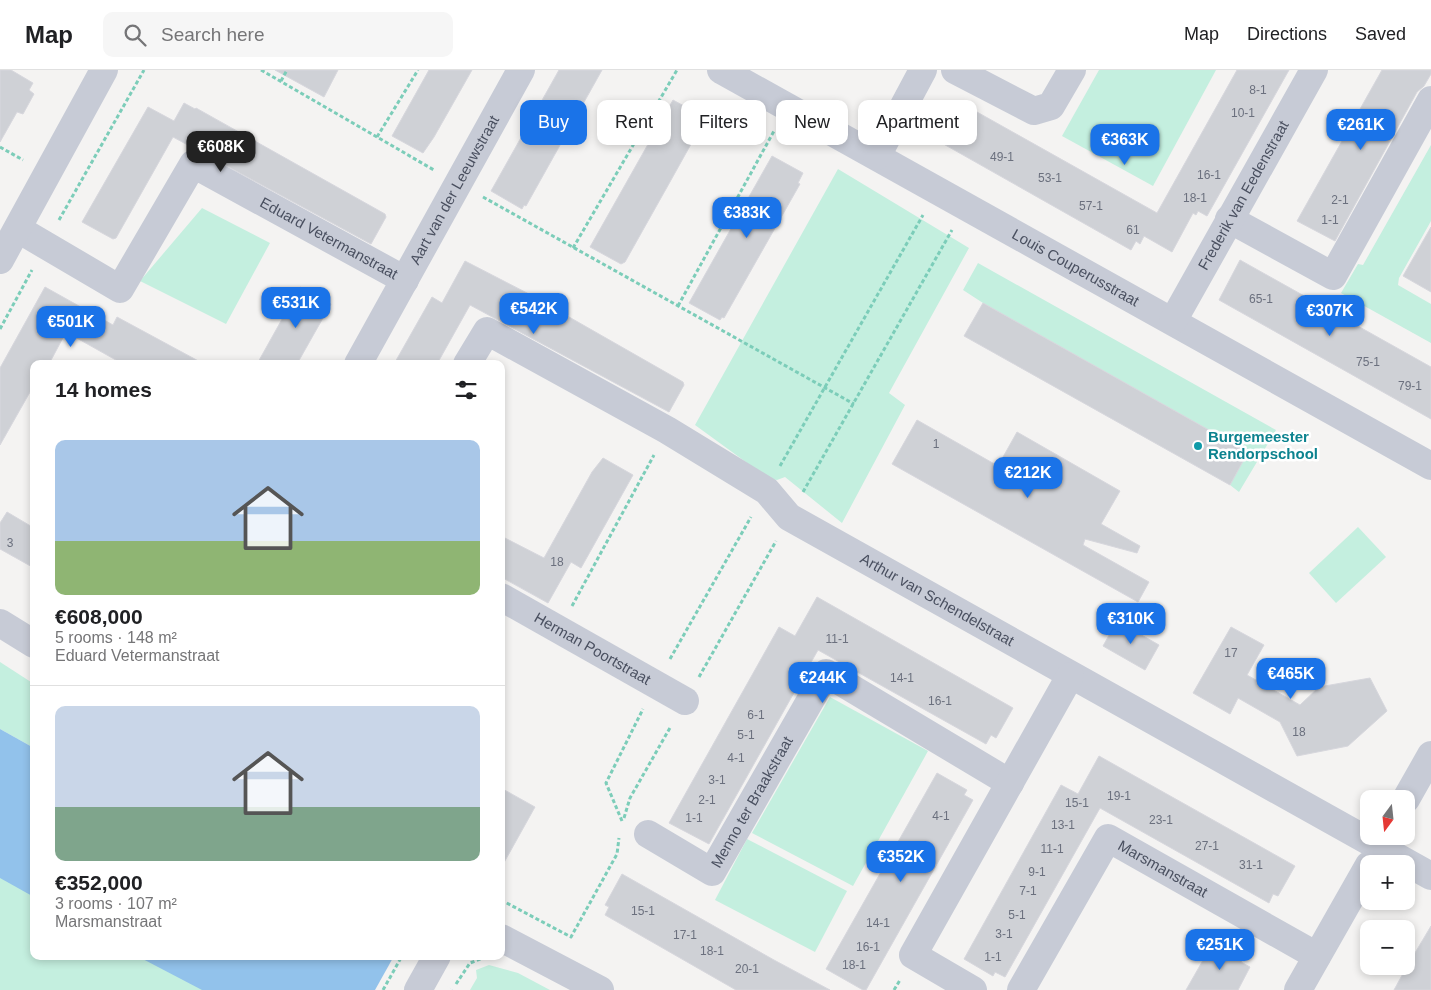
<!DOCTYPE html>
<html lang="en">
<head>
<meta charset="utf-8">
<style>
	:root { --surface:#fff; --page:#f6f6f6; --text:#202124; --muted:#757577; --line:#e0e0e0; --accent:#1a73e8 }
	body { margin:0; font-family:Helvetica,sans-serif; background:var(--page); color:var(--text); height:100vh; display:flex; flex-direction:column; font-size:19px; white-space:nowrap }
	* { box-sizing:border-box; margin:0 }
	p { font-size:16px; color:var(--muted) }
	.icon { flex:none; width:28px; height:28px; fill:none; stroke:currentColor; stroke-width:2; stroke-linecap:round; stroke-linejoin:round }
	.map { position:relative; flex:1; overflow:hidden }
	.side { position:absolute; left:30px; top:290px; width:475px; height:600px; display:flex; flex-direction:column; background:var(--surface); border-radius:10px; box-shadow:0 2px 8px #0003 }
	.side>* { flex:none }
	.guide { position:absolute; left:520px; top:30px; width:475px; height:45px; display:flex; gap:10px }
	.needle { width:32px; rotate:195deg }
	.fabs { position:absolute; left:1360px; top:720px; display:grid; gap:10px }
	.fabs a { display:grid; place-items:center; width:55px; height:55px; border-radius:10px; background:var(--surface); box-shadow:0 2px 8px #0003; font-size:25px }
	.price { position:absolute; translate:-50% -42px; padding:0 11px; border-radius:10px; background:var(--accent); color:#fff; font-size:16px; line-height:32px; filter:drop-shadow(0 1px 2px #0008) }
	.price::after { content:''; position:absolute; left:50%; top:30px; width:15px; height:11px; margin-left:-8px; background:inherit; clip-path:polygon(0 0,100% 0,50% 100%) }
	.price.current { background:#222; color:#fff }
	ul { padding:0; list-style:none }
	li { display:grid; align-content:center; gap:10px; height:265px; padding:0 25px }
	li+li { border-top:1px solid var(--line) }
	li span { display:grid; place-items:center; height:155px; border-radius:10px; color:#555 }
	li>.icon { margin-inline-start:auto }
	span .icon { width:90px; height:90px; fill:#fffc; stroke-width:1 }
	li b { font-size:21px }
	h2 { display:flex; justify-content:space-between; align-items:center; height:60px; padding:0 25px; font-size:21px }
	.pill { padding:0 18px; border-radius:10px; background:var(--surface); box-shadow:0 2px 8px #0003; font-size:18px; line-height:45px }
	.pill.current { background:var(--accent); color:#fff }
	header { display:flex; align-items:center; gap:30px; box-sizing:border-box; height:70px; padding:0 25px; background:var(--surface); border-bottom:1px solid var(--line) }
	header strong { font-size:24px }
	nav { display:flex; gap:28px; margin-inline-start:auto; font-size:18px }
	.search { width:350px; height:45px; background:var(--page); display:flex; align-items:center; gap:12px; box-sizing:border-box; padding:0 18px; border-radius:10px; color:var(--muted); font-size:19px }
	.map>svg:first-child { display:block }
	.green { fill:#c4efdf }
	.water { fill:#92c2eb }
	.pier { fill:#f4f3f2 }
	.building { fill:#cfd1d6; stroke:#d7d7dd }
	.lines { fill:none; stroke-linecap:round; stroke-linejoin:round }
	.path { stroke:#7ccdb9; stroke-width:3; stroke-dasharray:4 2.5; stroke-linecap:butt }
	.minor { stroke:#c7cbd6; stroke-width:28 }
	.culture-dot { fill:#0f9aa8; stroke:#fff; stroke-width:2 }
	.labels { text-anchor:middle; stroke-width:5; stroke-linejoin:round; paint-order:stroke }
	.number-label { font-size:12px; fill:#6b707e }
	.street-label { font-size:15px; fill:#4a5060; stroke:#fff }
	.culture-label { font-size:15px; font-weight:bold; fill:#0d838f; stroke:#fff; text-anchor:start }
</style>
</head>
<body>
<header>
<strong>Map</strong>
<div class="search"><svg class="icon" aria-label="search" viewBox="0 0 24 24"><circle cx="10" cy="10" r="6"/><path d="M15 15l6 6"/></svg>Search here</div>
<nav><a>Map</a><a>Directions</a><a>Saved</a></nav>
</header>
<div class="map">
<svg width="1431" height="920" viewBox="0 0 1431 920">
	<rect width="100%" height="100%" fill="#f4f3f2"/>
	<g class="green">
		<path d="M1099,0H1216L1153,116L1062,66Z"/>
		<path d="M1431,75V151L1399,208L1398,215L1431,234V273L1341,223L1358,194L1363,195Z"/>
		<path d="M838,99L969,178L889,323L905,335L842,453L785,407L777,410L769,409L695,355Z"/>
		<path d="M202,138L270,173L226,254L140,211Z"/>
		<path d="M978,193L1276,360L1239,422L1230,415L1248,382L983,233L963,220Z"/>
		<path d="M1358,457L1386,487L1336,533L1309,503Z"/>
		<path d="M0,592L34,614V678L0,659Z"/>
		<path d="M830,627L928,681L853,816L752,763Z"/>
		<path d="M747,769L847,821L815,882L715,830Z"/>
		<path d="M0,780L34,799V886H187L247,920H0Z"/>
		<path d="M489,895L518,903L550,920H470L477,908L476,900Z"/>
	</g>
	<g class="water">
		<path d="M0,659L34,678V827L0,808Z"/>
		<path d="M137,886H391L453,920H202Z"/>
	</g>
	<path class="pier" d="M394,886L446,915L453,920H375Z"/>
	<g class="building">
		<path d="M0,0H11L33,13L29,20L34,24L23,44L17,42L0,72Z"/>
		<path d="M275,0H338L324,27Z"/>
		<path d="M429,0H472L434,67L423,83L392,66Z"/>
		<path d="M559,0H602L526,136L524,135L522,139L491,121Z"/>
		<path d="M1237,0H1289L1207,146L1198,141L1196,145L1193,143L1172,182L1144,166L1140,174L1136,171L1131,180L940,72L961,33L1157,143Z"/>
		<path d="M1382,0H1431V4L1424,16L1417,22L1335,171L1297,151Z"/>
		<path d="M673,30L704,47L698,57L700,58L666,119L625,192L621,194L590,177Z"/>
		<path d="M184,33L195,39L196,38L385,144L386,147L371,174L173,67L116,168L113,169L82,152L148,37L174,51Z"/>
		<path d="M772,86L803,103L798,113L800,114L724,248L722,247L720,250L689,233Z"/>
		<path d="M1431,157V222L1403,206Z"/>
		<path d="M1240,190L1431,297V349L1219,230Z"/>
		<path d="M465,191L527,223L683,312L684,315L669,342L470,235L437,294H394L432,227L442,233Z"/>
		<path d="M45,217L113,255L117,247L204,294H123L66,262L49,294H34V315L0,375V298Z"/>
		<path d="M300,217L331,234L319,255L297,294H257Z"/>
		<path d="M983,233L1248,382L1230,415L964,266Z"/>
		<path d="M917,350L998,396L1017,362L1120,421L1101,454L1140,476L1137,483L1085,469L1083,475L1149,512L1138,532L892,394Z"/>
		<path d="M603,388L633,405L581,498L571,492L548,533L501,507V466L544,488L592,402Z"/>
		<path d="M7,442L34,458V498L0,479V453Z"/>
		<path d="M817,527L1013,638L996,668L991,665L986,674L818,580L709,774L669,753L779,557L795,566Z"/>
		<path d="M1117,551L1159,575L1145,600L1103,576Z"/>
		<path d="M1231,557L1264,575L1247,605L1300,635L1319,617L1370,608L1387,641L1348,676L1297,686L1280,652L1238,628L1230,644L1193,623Z"/>
		<path d="M1099,686L1295,796L1278,826L1273,824L1269,833L1100,738L1005,907L995,902L993,906L964,889L1061,715L1078,724Z"/>
		<path d="M937,703L967,720L964,725L973,730L866,920H863L826,899Z"/>
		<path d="M501,718L535,737L501,798Z"/>
		<path d="M622,804L774,890L830,920H736L605,845L609,837L605,835Z"/>
		<path d="M1431,856V920H1394L1406,898Z"/>
		<path d="M1214,871L1244,888L1241,892L1250,897L1238,920H1186Z"/>
	</g>
	<g class="lines">
		<g class="path">
			<path d="M261,0L434,100"/>
			<path d="M281,11L287,0"/>
			<path d="M377,67L418,0"/>
			<path d="M0,77L23,90"/>
			<path d="M483,127L854,334"/>
			<path d="M59,150L144,0"/>
			<path d="M573,178L677,0"/>
			<path d="M678,236L774,61"/>
			<path d="M0,259L32,200"/>
			<path d="M780,396L923,145"/>
			<path d="M803,422L952,160"/>
			<path d="M572,536L654,385"/>
			<path d="M670,589L751,447"/>
			<path d="M699,607L776,471"/>
			<path d="M624,748L630,728L671,656"/>
			<path d="M622,751L606,713L643,639"/>
			<path d="M501,830L571,867L617,784L619,768"/>
			<path d="M456,914L470,893L483,888"/>
			<path d="M383,920L402,886"/>
			<path d="M894,920L900,910"/>
		</g>
		<g class="minor">
			<path id="s1" d="M721,0L1431,396"/>
			<path d="M955,0L1034,41L1051,36L1072,0"/>
			<path d="M877,86L923,0"/>
			<path d="M1229,149L1333,206L1431,30"/>
			<path id="s2" d="M18,159L120,219L193,94L405,210"/>
			<path d="M0,190L104,0"/>
			<path id="s3" d="M1173,251L1314,0"/>
			<path id="s4" d="M358,294L521,0"/>
			<path id="s5" d="M467,294L487,261L667,360L767,421L789,447L1431,806"/>
			<path id="s6" d="M501,527L685,631"/>
			<path d="M0,553L34,574"/>
			<path d="M1406,729L1431,685"/>
			<path id="s7" d="M648,764L712,802L826,603L1010,713"/>
			<path d="M501,868L600,920"/>
			<path d="M418,920L437,886"/>
			<path d="M973,920L913,885L1070,606"/>
			<path id="s8" d="M1021,920L1108,768L1317,886"/>
			<path d="M1298,920L1369,795"/>
		</g>
	</g>
	<circle class="culture-dot" cx="1198" cy="376" r="5"/>
	<g class="labels">
		<g class="number-label">
			<text x="1258" y="24">8-1</text>
			<text x="1243" y="47">10-1</text>
			<text x="1002" y="91">49-1</text>
			<text x="1209" y="109">16-1</text>
			<text x="1050" y="112">53-1</text>
			<text x="1195" y="132">18-1</text>
			<text x="1340" y="134">2-1</text>
			<text x="1091" y="140">57-1</text>
			<text x="1330" y="154">1-1</text>
			<text x="1133" y="164">61</text>
			<text x="1261" y="233">65-1</text>
			<text x="1368" y="296">75-1</text>
			<text x="1410" y="320">79-1</text>
			<text x="936" y="378">1</text>
			<text x="10" y="477">3</text>
			<text x="557" y="496">18</text>
			<text x="837" y="573">11-1</text>
			<text x="1231" y="587">17</text>
			<text x="902" y="612">14-1</text>
			<text x="940" y="635">16-1</text>
			<text x="756" y="649">6-1</text>
			<text x="1299" y="666">18</text>
			<text x="746" y="669">5-1</text>
			<text x="736" y="692">4-1</text>
			<text x="717" y="714">3-1</text>
			<text x="1119" y="730">19-1</text>
			<text x="707" y="734">2-1</text>
			<text x="1077" y="737">15-1</text>
			<text x="941" y="750">4-1</text>
			<text x="694" y="752">1-1</text>
			<text x="1161" y="754">23-1</text>
			<text x="1063" y="759">13-1</text>
			<text x="1207" y="780">27-1</text>
			<text x="1052" y="783">11-1</text>
			<text x="1251" y="799">31-1</text>
			<text x="1037" y="806">9-1</text>
			<text x="1028" y="825">7-1</text>
			<text x="643" y="845">15-1</text>
			<text x="1017" y="849">5-1</text>
			<text x="878" y="857">14-1</text>
			<text x="1004" y="868">3-1</text>
			<text x="685" y="869">17-1</text>
			<text x="868" y="881">16-1</text>
			<text x="712" y="885">18-1</text>
			<text x="993" y="891">1-1</text>
			<text x="854" y="899">18-1</text>
			<text x="747" y="903">20-1</text>
		</g>
		<g class="street-label">
			<text dy="5" stroke="none"><textPath href="#s4" startOffset="199">Aart van der Leeuwstraat</textPath></text>
			<text dy="5" stroke="none"><textPath href="#s3" startOffset="144">Frederik van Eedenstraat</textPath></text>
			<text dy="5" stroke="none"><textPath href="#s2" startOffset="418">Eduard Vetermanstraat</textPath></text>
			<text dy="5" stroke="none"><textPath href="#s1" startOffset="406">Louis Couperusstraat</textPath></text>
			<text dy="5" stroke="none"><textPath href="#s5" startOffset="565">Arthur van Schendelstraat</textPath></text>
			<text dy="5" stroke="none"><textPath href="#s6" startOffset="105">Herman Poortstraat</textPath></text>
			<text dy="5" stroke="none"><textPath href="#s7" startOffset="155">Menno ter Braakstraat</textPath></text>
			<text dy="5" stroke="none"><textPath href="#s8" startOffset="238">Marsmanstraat</textPath></text>
		</g>
		<g class="culture-label">
			<text x="1208" y="372">Burgemeester<tspan x="1208" dy="17">Rendorpschool</tspan></text>
		</g>
	</g>
</svg>
<div class="fabs">
<a><svg class="needle" viewBox="-14 -14 28 28"><path d="M0-13l5 13h-10z" fill="#e53935"/><path d="M0 13l5-13h-10z" fill="#757577"/></svg></a>
<a>+</a>
<a>−</a>
</div>
<b class="price" style="left:1361px;top:81px">€261K</b>
<b class="price" style="left:1125px;top:96px">€363K</b>
<b class="price current" style="left:221px;top:103px">€608K</b>
<b class="price" style="left:747px;top:169px">€383K</b>
<b class="price" style="left:296px;top:259px">€531K</b>
<b class="price" style="left:534px;top:265px">€542K</b>
<b class="price" style="left:1330px;top:267px">€307K</b>
<b class="price" style="left:71px;top:278px">€501K</b>
<b class="price" style="left:1028px;top:429px">€212K</b>
<b class="price" style="left:1131px;top:575px">€310K</b>
<b class="price" style="left:1291px;top:630px">€465K</b>
<b class="price" style="left:823px;top:634px">€244K</b>
<b class="price" style="left:901px;top:813px">€352K</b>
<b class="price" style="left:1220px;top:901px">€251K</b>
<div class="guide">
<a class="pill current">Buy</a>
<a class="pill">Rent</a>
<a class="pill">Filters</a>
<a class="pill">New</a>
<a class="pill">Apartment</a>
</div>
<section class="side">
<h2>14 homes<svg class="icon" aria-label="filters" viewBox="0 0 24 24"><path d="M4 7h16M4 17h16"/><circle cx="9" cy="7" r="2"/><circle cx="15" cy="17" r="2"/></svg></h2>
<ul>
<li><span style="background:linear-gradient(#a9c7e8 65%,#8fb573 0)"><svg class="icon" aria-label="home" viewBox="0 0 24 24"><path d="M3 11l9-7 9 7M6 9v11h12V9"/></svg></span><div><b>€608,000</b><p>5 rooms · 148 m²</p><p>Eduard Vetermanstraat</p></div></li>
<li><span style="background:linear-gradient(#c9d6e8 65%,#7fa58c 0)"><svg class="icon" aria-label="home" viewBox="0 0 24 24"><path d="M3 11l9-7 9 7M6 9v11h12V9"/></svg></span><div><b>€352,000</b><p>3 rooms · 107 m²</p><p>Marsmanstraat</p></div></li>
</ul>
</section>
</div>
</body>
</html>
